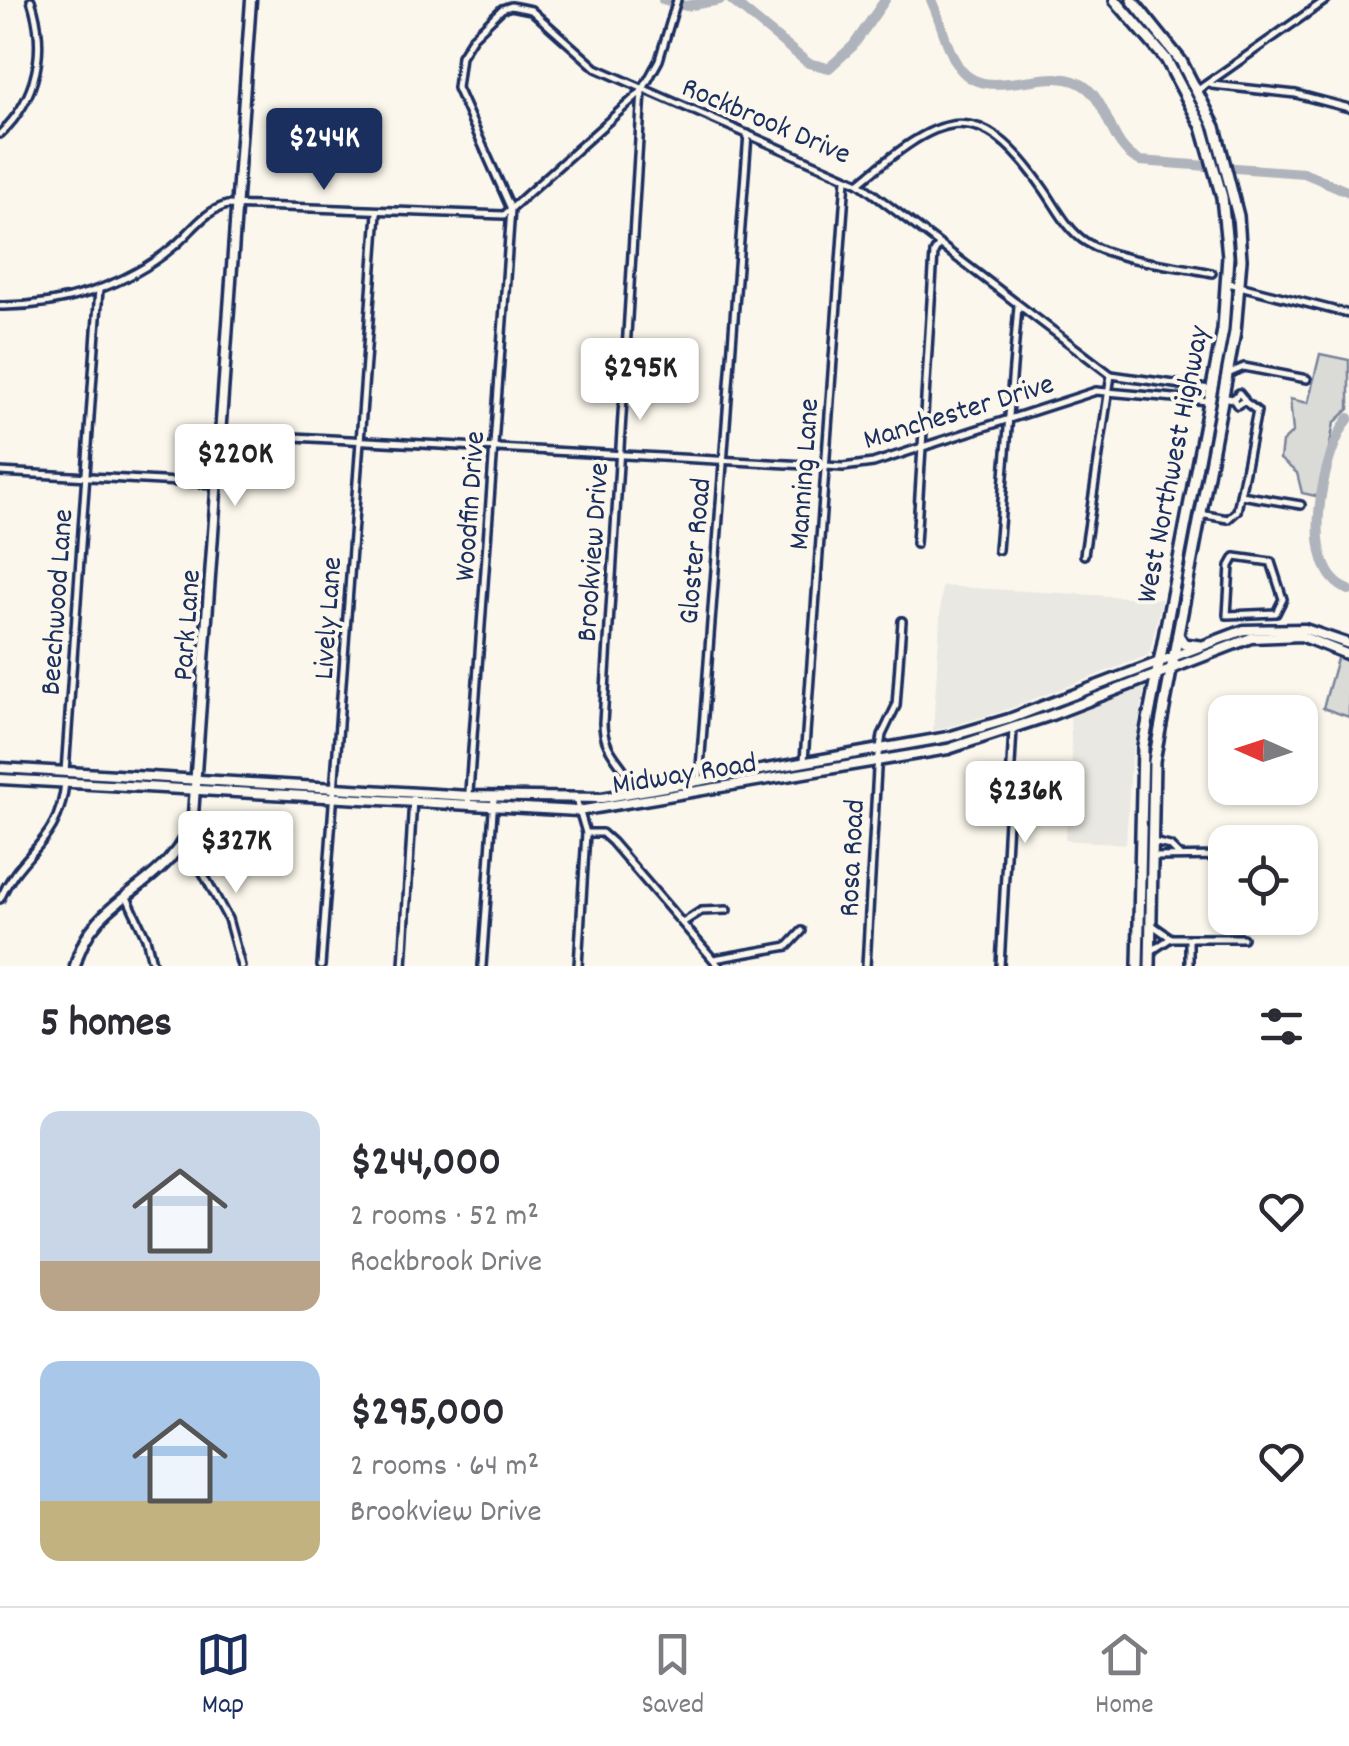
<!DOCTYPE html>
<html lang="en">
<head>
<meta charset="utf-8">
<style>
	:root { --surface:#fff; --page:#f2f2f3; --text:#2b2b33; --muted:#7c7c81; --line:#e1e1e2; --accent:#1b2f5e }
	body { margin:0; font-family:Dekko,sans-serif; background:var(--page); color:var(--text); height:100vh; display:flex; flex-direction:column; font-size:38px; white-space:nowrap }
	* { box-sizing:border-box; margin:0 }
	p { font-size:32px; color:var(--muted) }
	.icon { flex:none; width:55px; height:55px; fill:none; stroke:currentColor; stroke-width:2; stroke-linecap:round; stroke-linejoin:round }
	.map { position:relative; height:966px; overflow:hidden }
	.details { display:flex; flex-direction:column; background:var(--surface); flex:1 }
	.details>* { flex:none }
	.needle { width:65px; rotate:273deg }
	.tools { position:absolute; left:1208px; top:695px; display:grid; gap:20px }
	.tools a { display:grid; place-items:center; width:110px; height:110px; border-radius:20px; background:var(--surface); box-shadow:0 2px 8px #0004; font-size:50px }
	.price { position:absolute; translate:-50% -85px; padding:0 22px; border-radius:10px; background:#fff; color:#222; font-size:32px; line-height:65px; filter:drop-shadow(0 2px 5px #0008) }
	.price::after { content:''; position:absolute; left:50%; top:60px; width:30px; height:22px; margin-left:-15px; background:inherit; clip-path:polygon(0 0,100% 0,50% 100%) }
	.price.active { background:var(--accent); color:#fff }
	ul { padding:0; list-style:none }
	li { display:flex; align-items:center; gap:30px; height:250px; padding:0 40px }
	li span { display:grid; place-items:center; flex:none; width:280px; height:200px; border-radius:20px; color:#555 }
	li>.icon { margin-inline-start:auto }
	span .icon { width:120px; height:120px; fill:#fffc; stroke-width:1 }
	li b { font-size:42px }
	h2 { display:flex; justify-content:space-between; align-items:center; height:120px; padding:0 40px; font-size:42px }
	.tabs { display:flex; justify-content:space-around; align-items:center; height:140px; border-top:2px solid var(--line); background:var(--surface); font-size:28px; color:var(--muted) }
	.tabs a { display:grid; justify-items:center; gap:5px }
	.tabs .active { color:var(--accent) }
	.map>svg:first-child { display:block }
	.built { fill:#eae8e2 }
	.green { fill:#dadad7; stroke:#7a849a; stroke-width:2.5 }
	.lines { fill:none; stroke-linecap:round; stroke-linejoin:round }
	.river { stroke:#afb3bb; stroke-width:10 }
	.street-casing { stroke:#1b2f5e; stroke-width:12 }
	.secondary-casing { stroke:#1b2f5e; stroke-width:15 }
	.primary-casing { stroke:#1b2f5e; stroke-width:16 }
	.street { stroke:#fbf7ec; stroke-width:5 }
	.secondary { stroke:#fbf7ec; stroke-width:8 }
	.primary { stroke:#fbf7ec; stroke-width:9 }
	.labels { text-anchor:middle; stroke-width:8; stroke-linejoin:round; paint-order:stroke }
	.street-label { font-size:30px; fill:#1b2f5e; stroke:#fbf7ec }
</style>
</head>
<body>
<div class="map">
<svg width="1349" height="966" viewBox="0 0 1349 966">
	<rect width="100%" height="100%" fill="#fbf7ec"/>
	<filter id="ink" filterUnits="userSpaceOnUse"><feTurbulence type="fractalNoise" baseFrequency=".01" numOctaves="2"/><feDisplacementMap in="SourceGraphic" scale="20" xChannelSelector="R" yChannelSelector="G"/><feConvolveMatrix kernelMatrix="1 2 1 2 8 2 1 2 1" color-interpolation-filters="sRGB"/></filter>
	<g filter="url(#ink)">
		<g class="built">
			<path d="M942,586L1162,599L1149,655L1000,712L933,731Z"/>
			<path d="M1145,687L1131,764L1126,844L1065,840L1072,763L1070,715Z"/>
		</g>
		<g class="green">
			<path d="M1320,354L1349,360V409L1334,423L1320,497L1302,493L1297,473L1280,459L1282,442L1293,432L1290,399L1308,403Z"/>
			<path d="M1338,655L1349,661V717L1323,708Z"/>
		</g>
		<g class="lines">
			<g class="river">
				<path d="M663,0L686,6L720,0"/>
				<path d="M731,0L808,63L829,68L853,46L885,0"/>
				<path d="M931,0C941,20 945,45 957,64C984,110 1052,58 1087,88C1110,108 1110,147 1140,161L1304,173L1349,192"/>
				<path d="M1349,418C1323,450 1296,571 1349,590"/>
			</g>
			<defs>
				<g id="street">
					<path d="M1212,85L1296,94L1349,108"/>
					<path d="M1198,90L1326,0"/>
					<path d="M0,134C38,98 47,49 31,0"/>
					<path d="M859,183C938,117 976,91 1043,188C1056,206 1067,230 1086,242C1115,261 1177,265 1212,273"/>
					<path d="M1228,283L1349,314"/>
					<path d="M0,306C60,307 127,286 173,247C192,232 202,212 227,205L504,215L642,91"/>
					<path d="M1230,373L1244,367L1307,379"/>
					<path d="M1111,375L1210,389"/>
					<path d="M1222,397L1233,399L1237,405L1244,401"/>
					<path d="M1233,399L1239,393L1244,399"/>
					<path d="M222,433L843,467L873,463L1096,391L1208,401"/>
					<path d="M0,472L215,484"/>
					<path d="M1241,495L1301,505"/>
					<path d="M1200,514L1228,519L1237,511L1257,411L1244,401"/>
					<path d="M916,544L934,253L939,245"/>
					<path d="M998,550L1018,306"/>
					<path d="M1235,557L1271,562L1283,599L1276,613L1227,615L1230,566Z"/>
					<path d="M804,761L846,179"/>
					<path d="M65,772L99,289"/>
					<path d="M699,781L748,134"/>
					<path d="M633,792C630,765 603,757 603,723L642,91L659,60L677,0"/>
					<path d="M576,799L586,833L578,966"/>
					<path d="M468,806L511,209L457,88L461,56L473,37L502,9L511,6L531,10L596,68L859,183L1111,375L1084,555"/>
					<path d="M586,833H602L612,842L719,966"/>
					<path d="M185,840L228,919L241,966"/>
					<path d="M1153,842L1170,846L1180,856"/>
					<path d="M1153,857L1225,856"/>
					<path d="M126,895L146,938L153,966"/>
					<path d="M0,899C22,849 59,845 65,783"/>
					<path d="M684,922L701,911L727,910"/>
					<path d="M1151,924L1171,938H1243"/>
					<path d="M1189,940V966"/>
					<path d="M1150,952L1171,938"/>
					<path d="M714,959L788,946L802,931"/>
					<path d="M321,966L377,213"/>
					<path d="M403,966L413,799"/>
					<path d="M482,966L494,797"/>
					<path d="M866,966L877,769L882,735L896,706L902,621"/>
					<path d="M1000,966L1013,729"/>
				</g>
				<g id="secondary">
					<path d="M0,768L469,796L602,798L948,737L1009,719L1244,630L1305,629L1349,644"/>
					<path d="M0,779L578,811L948,749L1049,716L1251,638L1301,636L1349,655"/>
					<path d="M75,966C93,890 173,891 193,815L251,0"/>
				</g>
				<g id="primary">
					<path d="M1115,0L1166,59L1202,127L1222,197L1228,256L1223,330L1143,746L1138,966"/>
					<path d="M1132,0L1181,61L1215,127L1238,216L1241,259L1235,332L1154,761L1150,966"/>
					<path d="M1178,635L1184,644L1200,646"/>
				</g>
			</defs>
			<use href="#street" class="street-casing"/>
			<use href="#secondary" class="secondary-casing"/>
			<use href="#primary" class="primary-casing"/>
			<use href="#street" class="street"/>
			<use href="#secondary" class="secondary"/>
			<use href="#primary" class="primary"/>
		</g>
	</g>
	<g class="labels">
		<g class="street-label">
			<text transform="translate(767 119) rotate(23)" y="10">Rockbrook Drive</text>
			<text transform="translate(958 410) rotate(-17)" y="10">Manchester Drive</text>
			<text transform="translate(1171 464) rotate(-79)" y="10">West Northwest Highway</text>
			<text transform="translate(802 474) rotate(-86)" y="10">Manning Lane</text>
			<text transform="translate(468 506) rotate(-86)" y="10">Woodfin Drive</text>
			<text transform="translate(693 551) rotate(-85)" y="10">Gloster Road</text>
			<text transform="translate(591 552) rotate(-86)" y="10">Brookview Drive</text>
			<text transform="translate(55 602) rotate(-86)" y="10">Beechwood Lane</text>
			<text transform="translate(326 618) rotate(-86)" y="10">Lively Lane</text>
			<text transform="translate(185 625) rotate(-86)" y="10">Park Lane</text>
			<text transform="translate(684 772) rotate(-9)" y="10">Midway Road</text>
			<text transform="translate(850 858) rotate(-87)" y="10">Rosa Road</text>
		</g>
	</g>
</svg>
<div class="tools">
<a><svg class="needle" viewBox="-14 -14 28 28"><path d="M0-13l5 13h-10z" fill="#e53935"/><path d="M0 13l5-13h-10z" fill="#7c7c81"/></svg></a>
<a><svg class="icon" aria-label="locate" viewBox="0 0 24 24"><circle cx="12" cy="12" r="6"/><path d="M12 2v4M12 18v4M2 12h4M18 12h4"/></svg></a>
</div>
<b class="price active" style="left:324px;top:193px">$244K</b>
<b class="price" style="left:640px;top:423px">$295K</b>
<b class="price" style="left:235px;top:509px">$220K</b>
<b class="price" style="left:1025px;top:846px">$236K</b>
<b class="price" style="left:236px;top:896px">$327K</b>
</div>
<section class="details">
<h2>5 homes<svg class="icon" aria-label="filters" viewBox="0 0 24 24"><path d="M4 7h16M4 17h16"/><circle cx="9" cy="7" r="2"/><circle cx="15" cy="17" r="2"/></svg></h2>
<ul>
<li><span style="background:linear-gradient(#c9d6e8 75%,#b9a48a 0)"><svg class="icon" aria-label="home" viewBox="0 0 24 24"><path d="M3 11l9-7 9 7M6 9v11h12V9"/></svg></span><div><b>$244,000</b><p>2 rooms · 52 m²</p><p>Rockbrook Drive</p></div><svg class="icon" aria-label="heart" viewBox="0 0 24 24"><path d="M12 20l-8-8c-3-5 5-10 8-4 3-6 11-1 8 4z"/></svg></li>
<li><span style="background:linear-gradient(#a9c7e8 70%,#c2b280 0)"><svg class="icon" aria-label="home" viewBox="0 0 24 24"><path d="M3 11l9-7 9 7M6 9v11h12V9"/></svg></span><div><b>$295,000</b><p>2 rooms · 64 m²</p><p>Brookview Drive</p></div><svg class="icon" aria-label="heart" viewBox="0 0 24 24"><path d="M12 20l-8-8c-3-5 5-10 8-4 3-6 11-1 8 4z"/></svg></li>
</ul>
</section>
<nav class="tabs">
<a class="active"><svg class="icon" aria-label="map" viewBox="0 0 24 24"><path d="M3 6l6-2 6 2 6-2v14l-6 2-6-2-6 2zM9 4v14M15 6v14"/></svg>Map</a>
<a><svg class="icon" aria-label="saved" viewBox="0 0 24 24"><path d="M7 4h10v16l-5-4-5 4z"/></svg>Saved</a>
<a><svg class="icon" aria-label="home" viewBox="0 0 24 24"><path d="M3 11l9-7 9 7M6 9v11h12V9"/></svg>Home</a>
</nav>
</body>
</html>
